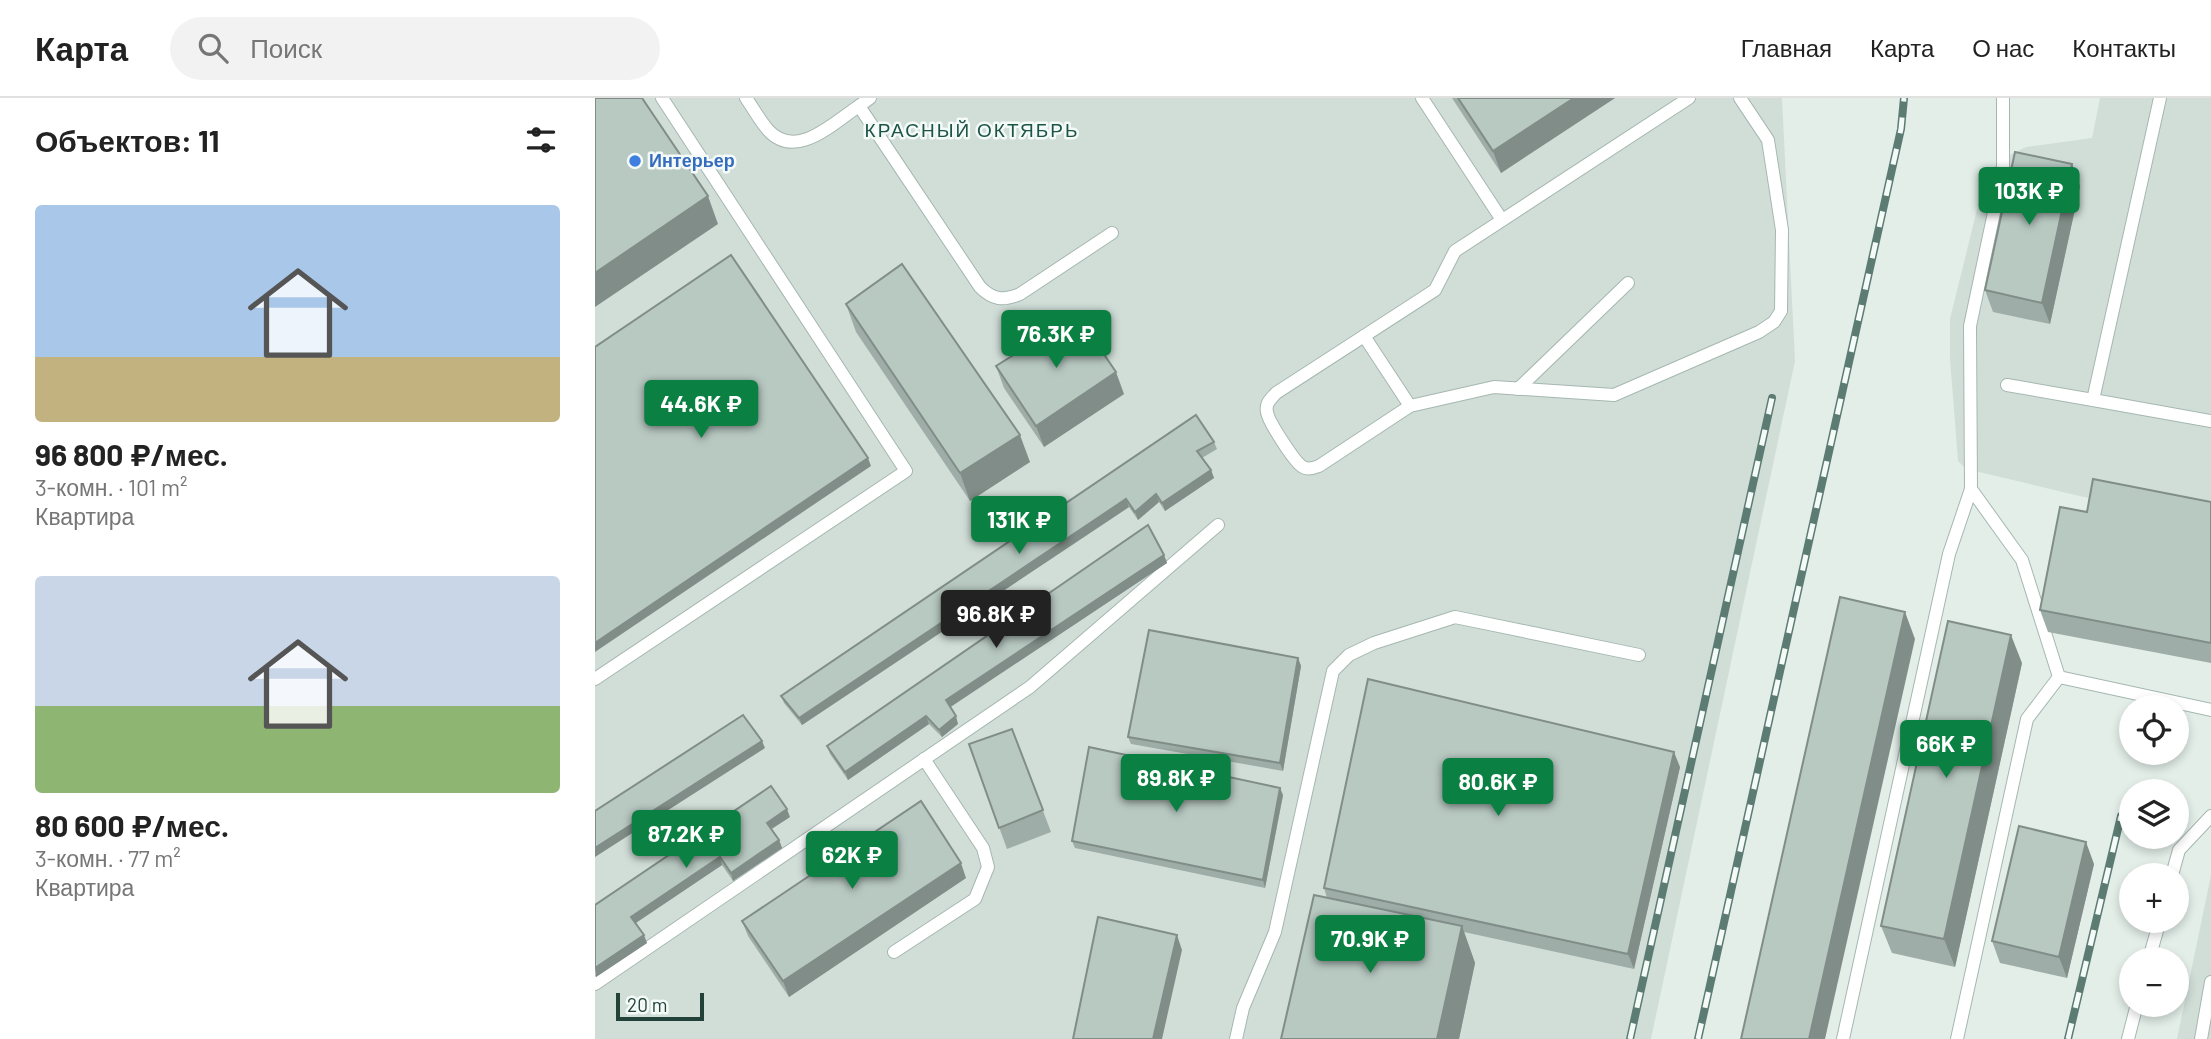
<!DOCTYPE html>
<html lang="ru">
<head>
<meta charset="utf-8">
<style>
	:root { --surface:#fff; --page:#f2f2f2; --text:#222; --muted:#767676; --line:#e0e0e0; --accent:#0b8043 }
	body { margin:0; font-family:Barlow,sans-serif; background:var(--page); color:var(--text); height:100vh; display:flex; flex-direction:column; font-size:26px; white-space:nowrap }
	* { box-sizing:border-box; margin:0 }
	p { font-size:23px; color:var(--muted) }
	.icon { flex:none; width:38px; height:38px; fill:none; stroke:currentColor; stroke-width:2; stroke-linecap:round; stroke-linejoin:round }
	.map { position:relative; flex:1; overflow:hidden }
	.details { display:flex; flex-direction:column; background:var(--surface); width:595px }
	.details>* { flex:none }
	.tools { position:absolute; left:1524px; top:597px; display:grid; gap:14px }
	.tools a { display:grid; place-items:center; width:70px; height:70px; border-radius:50%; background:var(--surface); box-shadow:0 4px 10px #0003; font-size:35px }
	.scale { position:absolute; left:21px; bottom:18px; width:88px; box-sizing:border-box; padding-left:7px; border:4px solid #224138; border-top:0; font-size:19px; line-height:24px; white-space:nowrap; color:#224138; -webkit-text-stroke:5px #f4faf7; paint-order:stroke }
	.price { position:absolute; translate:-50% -60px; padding:0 16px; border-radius:7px; background:var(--accent); color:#fff; font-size:23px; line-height:46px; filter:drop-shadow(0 2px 4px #0008) }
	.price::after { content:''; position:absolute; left:50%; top:42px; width:21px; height:16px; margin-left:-10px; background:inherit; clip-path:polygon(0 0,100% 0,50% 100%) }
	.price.selected { background:#222; color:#fff }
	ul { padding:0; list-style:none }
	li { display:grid; align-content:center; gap:14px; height:371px; padding:0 35px }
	li span { display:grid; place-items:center; height:217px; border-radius:7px; color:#555 }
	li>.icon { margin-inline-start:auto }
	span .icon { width:126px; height:126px; fill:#fffc; stroke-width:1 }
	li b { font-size:30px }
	h2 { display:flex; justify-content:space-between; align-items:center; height:84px; padding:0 35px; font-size:30px }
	header { display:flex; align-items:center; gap:42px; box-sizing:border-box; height:98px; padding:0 35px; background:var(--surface); border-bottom:2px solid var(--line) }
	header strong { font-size:33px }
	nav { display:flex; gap:38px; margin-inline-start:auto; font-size:24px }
	.search { width:490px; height:63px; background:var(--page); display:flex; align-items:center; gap:18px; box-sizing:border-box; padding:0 24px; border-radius:38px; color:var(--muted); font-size:26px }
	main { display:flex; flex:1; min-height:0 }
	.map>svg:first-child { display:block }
	.built { fill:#d1ded8 }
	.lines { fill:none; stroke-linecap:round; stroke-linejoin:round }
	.lane-casing { stroke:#a5b7b0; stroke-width:14 }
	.lane { stroke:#fff; stroke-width:12 }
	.rail-casing { stroke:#5c7c73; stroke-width:8 }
	.rail { stroke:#f4faf7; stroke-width:5; stroke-dasharray:16; stroke-linecap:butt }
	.wall { fill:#9eada7 }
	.shaded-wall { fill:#818d88 }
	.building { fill:#b8c9c2; stroke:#818d88; stroke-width:2 }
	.shop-dot { fill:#3f7fe0; stroke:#f4faf7; stroke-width:2.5 }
	.labels { text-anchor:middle; stroke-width:5; stroke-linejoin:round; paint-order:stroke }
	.shop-label { font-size:18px; font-weight:bold; fill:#366cbe; stroke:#f4faf7; text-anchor:start }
	.neighbourhood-label { font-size:19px; letter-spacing:2px; fill:#1c5445; stroke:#f4faf7 }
</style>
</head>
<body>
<header>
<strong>Карта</strong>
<div class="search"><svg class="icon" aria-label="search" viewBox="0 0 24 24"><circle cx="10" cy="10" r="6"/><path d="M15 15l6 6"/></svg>Поиск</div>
<nav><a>Главная</a><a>Карта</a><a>О нас</a><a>Контакты</a></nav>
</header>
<main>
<section class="details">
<h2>Объектов: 11<svg class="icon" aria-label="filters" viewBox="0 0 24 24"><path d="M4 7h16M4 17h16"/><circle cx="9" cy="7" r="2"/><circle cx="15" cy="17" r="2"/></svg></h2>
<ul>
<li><span style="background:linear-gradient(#a9c7e8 70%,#c2b280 0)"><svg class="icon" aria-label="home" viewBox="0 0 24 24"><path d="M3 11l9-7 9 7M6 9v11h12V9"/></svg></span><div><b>96 800 ₽/мес.</b><p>3-комн. · 101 m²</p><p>Квартира</p></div></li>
<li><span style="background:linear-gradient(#c9d6e8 60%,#8fb573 0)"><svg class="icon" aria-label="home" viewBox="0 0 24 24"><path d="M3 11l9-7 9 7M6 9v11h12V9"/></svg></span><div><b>80 600 ₽/мес.</b><p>3-комн. · 77 m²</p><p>Квартира</p></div></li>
</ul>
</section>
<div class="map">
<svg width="1616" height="941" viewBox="0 0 1616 941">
	<rect width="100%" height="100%" fill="#e3eee9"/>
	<g class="built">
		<path d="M0,0H1187L1200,263L1056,941H0Z"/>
		<path d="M1505,0H1616V424L1506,403L1371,371L1363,363L1355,261V221L1390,79L1407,61L1431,49L1497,40Z"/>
		<path d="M1616,777V941H1582Z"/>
	</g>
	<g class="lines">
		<defs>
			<g id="lane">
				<path d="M151,0C158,10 165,23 173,32C201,63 238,25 264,8L385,189C398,202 408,203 425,196L517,135"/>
				<path d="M827,0L907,122"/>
				<path d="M1094,0L860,153L840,192L681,295C676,301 670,305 672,314C673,323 700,365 708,369C713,372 719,370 724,368L815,308L899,289L1019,297L1164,234L1179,224L1186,213L1187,132L1173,42L1145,0"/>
				<path d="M1408,0V72L1375,228L1376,391L1427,462L1464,579L1616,612"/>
				<path d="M1565,0L1498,302L1616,323"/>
				<path d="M264,8L275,0"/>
				<path d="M769,238L815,308"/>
				<path d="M1412,287L1498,302"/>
				<path d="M923,291L1033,185"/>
				<path d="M0,581L311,373L67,0"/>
				<path d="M1577,777L1584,752L1616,718"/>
				<path d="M299,854L380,801L393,769L388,750L329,661"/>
				<path d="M1554,861L1565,822"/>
				<path d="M0,886L435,589L623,427"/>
				<path d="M641,941L648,910L680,834L738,573L754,557L779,545L860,519L1044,557"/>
				<path d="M1248,941L1354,456L1376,391"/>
				<path d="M1362,941L1432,621L1464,579"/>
				<path d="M1533,941L1542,906"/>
				<path d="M1606,941L1616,884"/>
			</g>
		</defs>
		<use href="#lane" class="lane-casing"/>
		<use href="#lane" class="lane"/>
		<defs>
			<g id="rail">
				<path d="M1035,941L1177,300"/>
				<path d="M1103,941L1306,31L1309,0"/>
				<path d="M1473,941L1526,718"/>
			</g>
		</defs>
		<use href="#rail" class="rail-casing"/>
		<use href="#rail" class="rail"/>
	</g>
	<g class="wall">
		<path d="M857,0H1020L906,75Z"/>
		<path d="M1485,88L1455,226L1398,214L1390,192Z"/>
		<path d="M251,206L435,364L375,403L261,234Z"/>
		<path d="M401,268L529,296L449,349L409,290Z"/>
		<path d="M601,317L619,344L622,351L607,360L616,372L619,380L570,413L564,404L543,422L534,409L207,627L189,605L186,598Z"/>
		<path d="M1616,404V565L1453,534L1445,512L1492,414Z"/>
		<path d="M569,457L572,465L355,609L363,626L347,639L334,626L253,682L235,656L232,648Z"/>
		<path d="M703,560L706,568L688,673L536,646L533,639Z"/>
		<path d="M1427,565L1360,869L1297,855L1286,828Z"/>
		<path d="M417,631L456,734L412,751L374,646Z"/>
		<path d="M1085,669L1039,871L869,834L880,865L864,941H686L732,800L729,790Z"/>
		<path d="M688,697L670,790L480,750L477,743Z"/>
		<path d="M195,719L176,731L184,742L187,750L138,783L127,767L41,825L52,845L1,879L0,807Z"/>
		<path d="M1499,766L1472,880L1405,865L1397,843Z"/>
		<path d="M371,780L194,899L153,838L147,823Z"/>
	</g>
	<g class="shaded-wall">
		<path d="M979,0H1020L906,75L898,53Z"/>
		<path d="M1477,66L1485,88L1455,226L1447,205Z"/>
		<path d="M113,98L123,126L0,209V175Z"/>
		<path d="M521,274L529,296L449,349L441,328Z"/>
		<path d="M425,337L435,364L375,403L365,375Z"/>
		<path d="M273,360L276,368L0,554V545Z"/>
		<path d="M616,372L619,380L570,413L567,405Z"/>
		<path d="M561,396L564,404L543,422L540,414Z"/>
		<path d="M531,401L534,409L207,627L204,620Z"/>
		<path d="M569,457L572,465L354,610L351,602Z"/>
		<path d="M1310,514L1320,541L1230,941H1214Z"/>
		<path d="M1416,537L1427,565L1360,869L1349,841Z"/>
		<path d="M703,560L706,568L688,673L685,665Z"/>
		<path d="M331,618L334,626L253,682L250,674Z"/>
		<path d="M361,618L363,626L347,639L344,632Z"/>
		<path d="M167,643L170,650L0,759V750Z"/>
		<path d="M1079,654L1085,669L1039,871L1033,856Z"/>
		<path d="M685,690L688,697L670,790L668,782Z"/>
		<path d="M192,711L195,719L175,732L172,725Z"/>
		<path d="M184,742L187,750L138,783L136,775Z"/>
		<path d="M1491,744L1499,766L1472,880L1464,859Z"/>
		<path d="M125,759L127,767L39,826L36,819Z"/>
		<path d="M366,765L371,780L194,899L188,883Z"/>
		<path d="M867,828L880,865L864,941H842Z"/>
		<path d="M49,837L52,845L1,879L0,870Z"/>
		<path d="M582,837L587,852L567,941H558Z"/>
	</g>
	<g class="building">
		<path d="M0,0H47L113,98L0,175Z"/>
		<path d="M863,0H979L898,53Z"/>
		<path d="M1420,54L1477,66L1447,205L1390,192Z"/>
		<path d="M136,157L273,360L0,545V249Z"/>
		<path d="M307,166L425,337L365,375L251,206Z"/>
		<path d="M482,217L521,274L441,328L401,268Z"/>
		<path d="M601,317L619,344L602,353L616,372L567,405L561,396L540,414L531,401L204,620L186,598Z"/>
		<path d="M1498,381L1616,404V545L1445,512L1465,409L1492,414Z"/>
		<path d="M553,427L569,457L351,602L361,618L344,632L331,618L250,674L232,648Z"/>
		<path d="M1245,499L1310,514L1214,941H1146Z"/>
		<path d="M1353,523L1416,537L1349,841L1286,828Z"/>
		<path d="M554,532L703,560L685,665L533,639Z"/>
		<path d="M773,581L1079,654L1033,856L729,790Z"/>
		<path d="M148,617L167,643L0,750V713Z"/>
		<path d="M417,631L448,712L404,730L374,646Z"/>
		<path d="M494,649L685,690L668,782L477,743Z"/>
		<path d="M176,688L192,711L172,725L184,742L136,775L125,759L36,819L49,837L0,870V807Z"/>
		<path d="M326,703L366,765L188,883L147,823Z"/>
		<path d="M1424,728L1491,744L1464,859L1397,843Z"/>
		<path d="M719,797L867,828L842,941H686Z"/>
		<path d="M503,819L582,837L558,941H478Z"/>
	</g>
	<circle class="shop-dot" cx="40" cy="63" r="7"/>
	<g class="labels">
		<g class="shop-label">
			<text x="54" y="69">Интерьер</text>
		</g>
		<g class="neighbourhood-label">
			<text x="377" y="39">КРАСНЫЙ ОКТЯБРЬ</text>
		</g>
	</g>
</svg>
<div class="tools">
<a><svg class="icon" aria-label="locate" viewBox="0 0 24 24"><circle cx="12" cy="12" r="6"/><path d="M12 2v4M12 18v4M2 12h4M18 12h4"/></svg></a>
<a><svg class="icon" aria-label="layers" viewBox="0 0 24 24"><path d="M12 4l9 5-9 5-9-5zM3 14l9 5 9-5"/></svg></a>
<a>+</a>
<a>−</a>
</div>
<div class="scale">20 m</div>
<b class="price" style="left:1434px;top:129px">103K ₽</b>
<b class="price" style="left:461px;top:272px">76.3K ₽</b>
<b class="price" style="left:106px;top:342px">44.6K ₽</b>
<b class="price" style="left:424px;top:458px">131K ₽</b>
<b class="price selected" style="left:401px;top:552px">96.8K ₽</b>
<b class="price" style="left:1351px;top:682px">66K ₽</b>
<b class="price" style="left:581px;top:716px">89.8K ₽</b>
<b class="price" style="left:903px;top:720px">80.6K ₽</b>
<b class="price" style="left:91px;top:772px">87.2K ₽</b>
<b class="price" style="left:257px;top:793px">62K ₽</b>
<b class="price" style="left:775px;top:877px">70.9K ₽</b>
</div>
</main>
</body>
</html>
